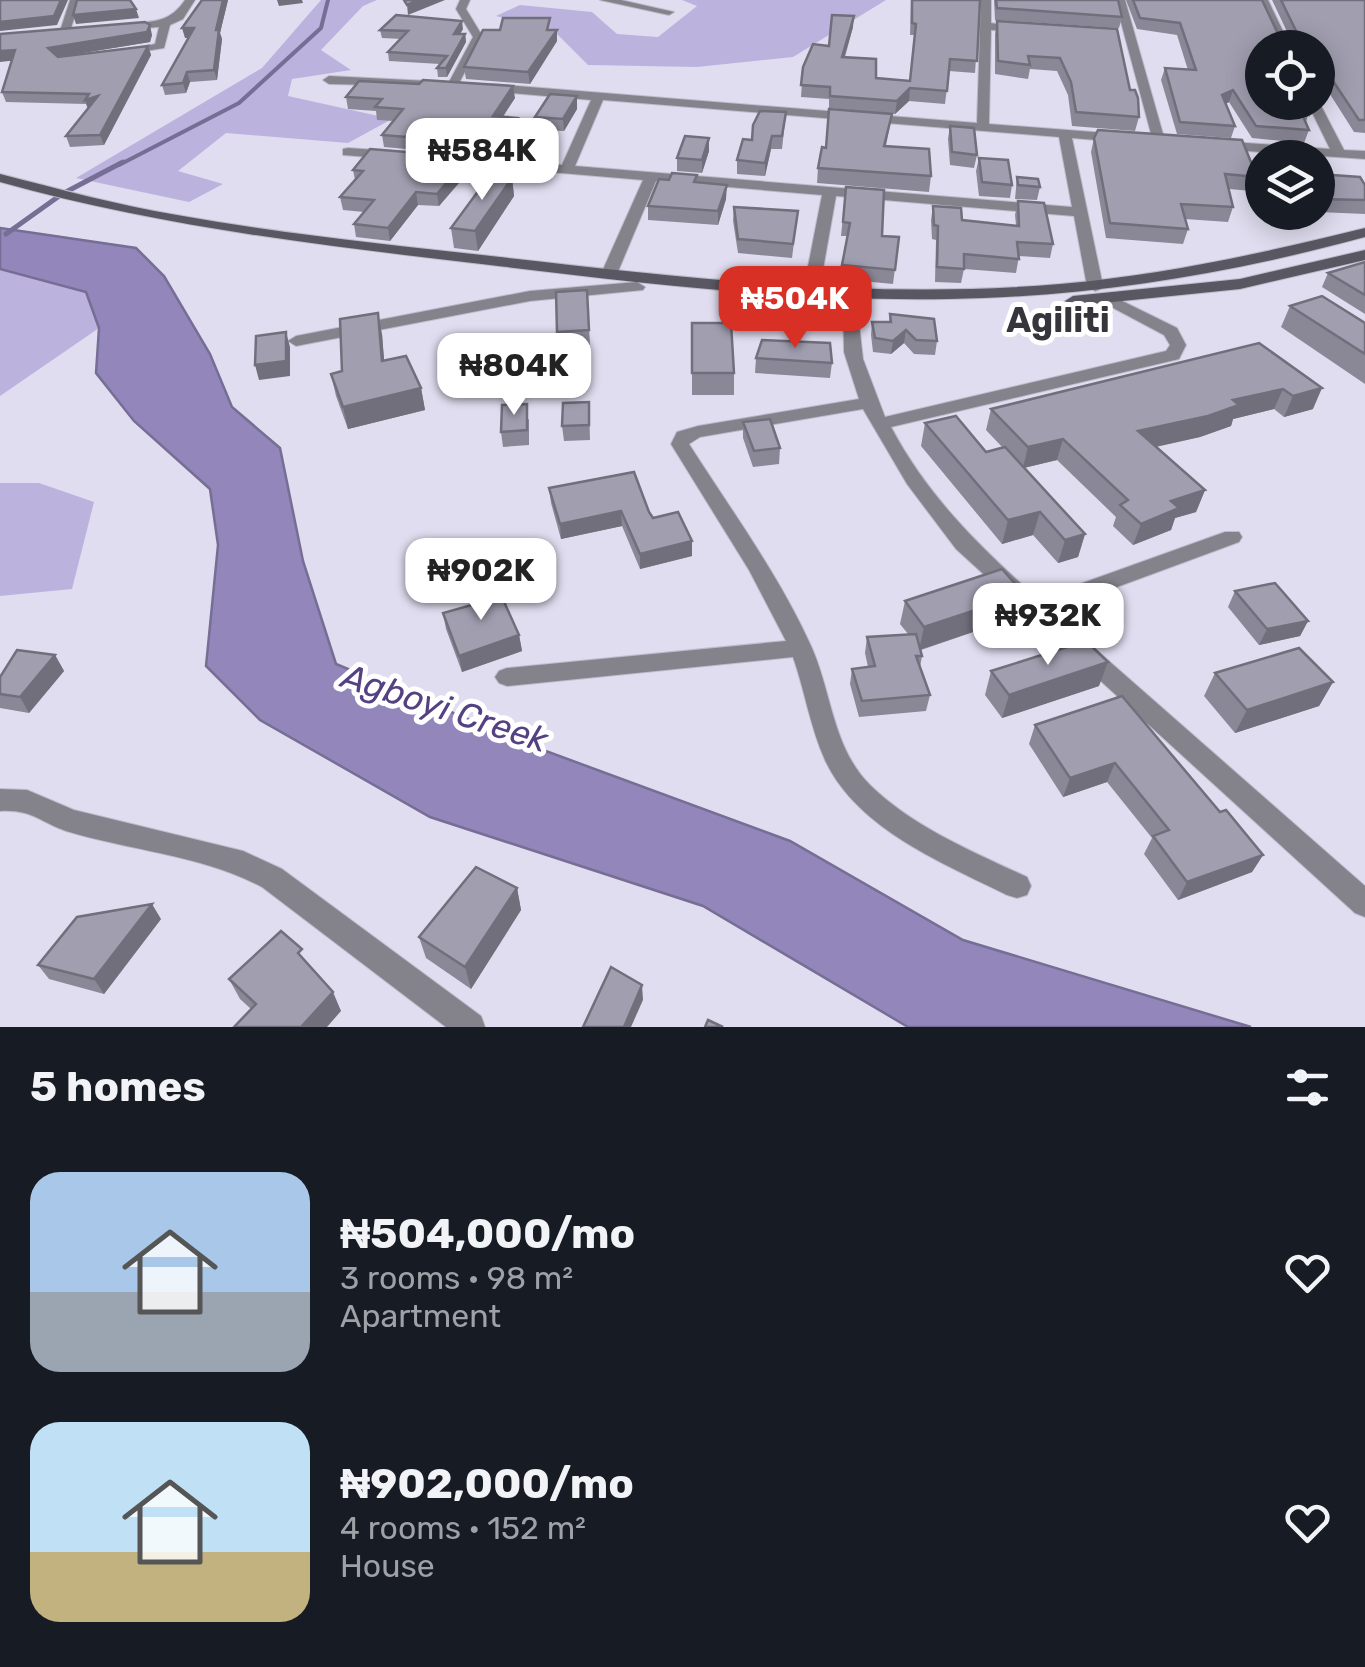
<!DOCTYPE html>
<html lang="en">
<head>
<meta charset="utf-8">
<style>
	:root { --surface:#171b24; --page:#242831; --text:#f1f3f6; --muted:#9ea1a6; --accent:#d93025 }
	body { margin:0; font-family:Rubik,sans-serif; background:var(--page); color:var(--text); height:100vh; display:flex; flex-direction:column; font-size:38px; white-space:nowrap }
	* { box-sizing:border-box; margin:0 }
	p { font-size:32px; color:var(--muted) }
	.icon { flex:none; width:55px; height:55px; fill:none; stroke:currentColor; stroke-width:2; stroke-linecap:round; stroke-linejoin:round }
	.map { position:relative; height:1027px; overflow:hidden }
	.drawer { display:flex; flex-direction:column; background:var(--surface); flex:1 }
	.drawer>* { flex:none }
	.controls { position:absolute; left:1245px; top:30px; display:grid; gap:20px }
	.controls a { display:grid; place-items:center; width:90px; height:90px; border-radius:50%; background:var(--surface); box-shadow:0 5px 25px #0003; font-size:50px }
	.price { position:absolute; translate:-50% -85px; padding:0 22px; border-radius:20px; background:#fff; color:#222; font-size:32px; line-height:65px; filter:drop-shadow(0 2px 5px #0008) }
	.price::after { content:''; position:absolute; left:50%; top:60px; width:30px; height:22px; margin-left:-15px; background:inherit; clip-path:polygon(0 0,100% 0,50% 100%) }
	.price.selected { background:var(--accent); color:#fff }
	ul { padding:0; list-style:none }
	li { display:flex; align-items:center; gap:30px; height:250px; padding:0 30px }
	li span { display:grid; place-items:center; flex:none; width:280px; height:200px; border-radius:30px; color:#555 }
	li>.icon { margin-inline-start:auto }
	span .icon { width:120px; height:120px; fill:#fffc; stroke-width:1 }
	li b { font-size:42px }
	h2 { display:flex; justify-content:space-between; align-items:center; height:120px; padding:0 30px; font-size:42px }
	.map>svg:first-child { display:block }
	.green { fill:#bbb3dd }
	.water { fill:#9286ba; stroke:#766e94; stroke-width:2.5 }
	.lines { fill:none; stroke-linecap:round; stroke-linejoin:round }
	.stream-far1 { stroke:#766e94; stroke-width:4 }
	.stream { stroke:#766e94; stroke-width:5 }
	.street-casing { stroke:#bebbcc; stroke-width:2 }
	.secondary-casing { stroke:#bebbcc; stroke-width:2 }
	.street { fill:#84838b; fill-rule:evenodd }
	.secondary { fill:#595762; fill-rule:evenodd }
	.wall { fill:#8a8897 }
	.shaded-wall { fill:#716f7b }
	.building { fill:#a19eb0; stroke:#716f7b; stroke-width:2.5 }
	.labels { text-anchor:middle; stroke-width:10; stroke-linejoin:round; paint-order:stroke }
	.neighbourhood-label { font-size:35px; font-weight:bold; fill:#36353c; stroke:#fff }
	.water-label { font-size:35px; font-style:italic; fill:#534182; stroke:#fff }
</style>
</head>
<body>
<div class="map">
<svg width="1365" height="1027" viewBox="0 0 1365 1027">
	<rect width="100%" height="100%" fill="#e0ddf0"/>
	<g class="green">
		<path d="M321,0H377L363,6L321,50L351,70L292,79L288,96L392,119L348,143L226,133L178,171L223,184L189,202L76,178L262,68Z"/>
		<path d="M682,0H886L793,57L697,67L588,65L553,30L496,16L520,5L592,12L617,34L658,37L697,6Z"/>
		<path d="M0,269L86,292L99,328L0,396Z"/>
		<path d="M0,483H39L94,502L72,589L0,596Z"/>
	</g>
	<path class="water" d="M0,228L136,248L164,276L210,354L232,407L280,448L303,561L336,664L535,747L790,841L963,940L1251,1027H908L703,906L430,817L260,720L206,666L218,545L210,489L134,421L96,373L99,328L86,292L0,269Z"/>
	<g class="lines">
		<path class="stream-far1" d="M119,165L239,103L321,28L328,0"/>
		<path class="stream" d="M6,234L62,194L123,162"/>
		<defs>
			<g id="street">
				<path d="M70,0H80L70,31L65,34L60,31Z"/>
				<path d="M185,0H195L183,19L170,25L164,48L122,55V51L155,44L159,27L122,30L117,27L118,25C147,20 167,27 185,0Z"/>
				<path d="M460,0H470L466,9L483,37L457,87L329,84L323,80L329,76L449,82L473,37L456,9Z"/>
				<path d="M600,0H621L674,12L669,15Z"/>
				<path d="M981,0H991V23L1028,29L1023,32L991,30L989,124L1120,134L1126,138L1120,142L1072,138L1103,286L1101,289L1095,291L1087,286L1074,216L836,196L819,292L811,297L803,292L822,195L656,181L617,274L609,279L601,274L643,180L442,163L435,159L442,155L562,165L591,100L487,91L485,88L491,84L977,123ZM603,100L1059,137L1072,207L575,166Z"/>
				<path d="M1115,0H1125L1165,141L1164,144L1153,141Z"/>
				<path d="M1258,0H1268L1291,48H1280Z"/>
				<path d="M1318,100L1344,150L1365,151V159L1218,149L1212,145L1218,141L1330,149L1307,102H1318Z"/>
				<path d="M348,148L393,151L400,155L393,159L343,155V149Z"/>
				<path d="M637,282L645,287L643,290L530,301L296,346L288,341L296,336L530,291Z"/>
				<path d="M1108,294L1177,328L1186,345L1179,359L891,427C928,497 980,547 1038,599L1225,532H1239L1242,537L1239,542L1052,611L1365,886V917L1355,913L956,549L907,484L863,409L700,437L689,444C731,510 779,575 811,646C832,692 832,747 870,785C913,827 973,852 1027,877L1031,886L1027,895L1017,898L1007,895C943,863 857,829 825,760C810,727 805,691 793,657L507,686L499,683L495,677L499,671L507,668L786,641L749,570L671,444L677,432L698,426L859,399L844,352L843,302H855L857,305L863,359L885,417L1166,351L1170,345L1164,335L1102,302L1100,299Z"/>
				<path d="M0,789L27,790L74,810L243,851L282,869L481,1016L485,1027H446L262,887C201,855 132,851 66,831C40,822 32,809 0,811Z"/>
			</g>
			<g id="secondary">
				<path d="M0,174C59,189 117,205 177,215C284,234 392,245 500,257C686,278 873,300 1060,284C1164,275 1264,253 1365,228V237C1229,274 1090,297 949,299C795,302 642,283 490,265C325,246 161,227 0,182Z"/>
				<path d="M1365,250V260L1240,289L1073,306L1065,301L1073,296L1240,279Z"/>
			</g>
		</defs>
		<use href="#street" class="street-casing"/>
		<use href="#secondary" class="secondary-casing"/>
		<use href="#street" class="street"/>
		<use href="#secondary" class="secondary"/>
	</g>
	<g class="wall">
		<path d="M228,0L220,33L222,39L217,80L190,82L186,93L165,95L162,85L188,38H185Z"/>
		<path d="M911,0H980L975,73L949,71L945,104L909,101L895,114L829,108V99L801,97L803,67L853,27L845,57L876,78L910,81L915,35H910Z"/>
		<path d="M994,0H1118L1122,17L1119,28L995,20Z"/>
		<path d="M1126,0H1262L1280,38H1290L1272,0H1365V133L1354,132L1321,80H1318V48H1262L1308,115L1306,122L1309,130L1304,143L1252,138L1229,102L1226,104L1235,126L1231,138L1177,134L1161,80L1165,68L1188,70L1177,35L1137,29Z"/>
		<path d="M997,21L1130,90L1139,117L1135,131L1072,126L1068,95L1057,71L1030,69L1028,79L995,74V34Z"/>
		<path d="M463,29L460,34H465L466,42L447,77H438L437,68L440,64L389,61L388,52L401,39L382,38L380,30Z"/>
		<path d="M550,30L557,41L530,84L466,79L464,67Z"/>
		<path d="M152,35L150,42L58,57L148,46L151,55L104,145L70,147L66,136L88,109L86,104L6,102L2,92L12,60Z"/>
		<path d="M577,96V109L564,131L536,130L535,117Z"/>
		<path d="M346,97L515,98L502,117L518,118L520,131L507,158L384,147L382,135L394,121L377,120L376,111L348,109Z"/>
		<path d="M786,112L782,149H771L765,176L737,174V160L752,140Z"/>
		<path d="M892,114L886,146L931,176L929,192L817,183L818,168Z"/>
		<path d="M950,126L977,155L974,168L950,165L948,139Z"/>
		<path d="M1094,138L1257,177L1252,191L1229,189L1233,207L1228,222L1185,219L1188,229L1183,244L1106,238L1091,152Z"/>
		<path d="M709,151L702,173L677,171V158Z"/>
		<path d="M979,158L1012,185L1010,198L979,196L976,171Z"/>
		<path d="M353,170H470L439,206L418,205L390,241L356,237L354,224L364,212L343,210L340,197L355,180Z"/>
		<path d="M1318,174L1365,185V214L1318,212Z"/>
		<path d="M1017,177L1040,187L1037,200L1015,199Z"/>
		<path d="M512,178L514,196L478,251L454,248L451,228Z"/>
		<path d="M697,183L726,199L718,225L648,220V206Z"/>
		<path d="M846,187L882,236L899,237L893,284L841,279L847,236H841Z"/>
		<path d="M1018,201L1053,244L1050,258L1019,256L1016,273L964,269L961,283L935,282L936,240L932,239L931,220L933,206L962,220L1016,225L1015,215Z"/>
		<path d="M734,207L798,211L792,258L738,253L733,221Z"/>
		<path d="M1365,262V314L1322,287L1328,273Z"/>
		<path d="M587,290L590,345L558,347L557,332Z"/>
		<path d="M1290,306L1365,323V384L1281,327Z"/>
		<path d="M890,314L937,341L935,355L914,354L904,343L891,354L873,352L871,335L872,322H889Z"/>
		<path d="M692,323L734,373V395H692Z"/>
		<path d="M382,334L384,361L421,388L425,410L348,429L336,396L331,374L342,371Z"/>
		<path d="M1259,343L1313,409L1284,417L1274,409L1233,419L1231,426L1200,437L1156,447L1205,490L1196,512L1175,518L1171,530L1133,545L1113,526L1116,517L1057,460L1024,468L1085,534L1078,557L1058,563L1033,535L1002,544L921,446L925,423L986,452L1003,448L986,430L991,409Z"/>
		<path d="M756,358L832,363L830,378L755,373Z"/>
		<path d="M589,402L590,440L564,441L562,426Z"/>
		<path d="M529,419V445L503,447L501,432Z"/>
		<path d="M743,422L780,448L779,464L753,467L743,438Z"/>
		<path d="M549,488L649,512L653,518L692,541V556L640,569L622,526L561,539L551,503Z"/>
		<path d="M1235,591L1308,621L1300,636L1259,645L1228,607Z"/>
		<path d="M475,592L519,635L522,651L462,672L446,629L443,613L477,603Z"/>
		<path d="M1024,594L1017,617L921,650L922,656L920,667L930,695L926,711L859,717L850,684L852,669L868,667L865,653L867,637L908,634L900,624L905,601Z"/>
		<path d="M55,655L64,671L29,713L0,708V677Z"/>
		<path d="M991,671L1099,686L1002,718L985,695Z"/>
		<path d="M1215,673L1333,682L1319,706L1235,733L1204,696Z"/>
		<path d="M1035,725L1220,812L1263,855L1252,872L1178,900L1144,854L1152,838L1107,782L1063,797L1029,744Z"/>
		<path d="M517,888L521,910L471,989L426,958L419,937Z"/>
		<path d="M161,919L104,994L49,979L38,965Z"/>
		<path d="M308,964L341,1011L251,1009L240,999L229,979Z"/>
	</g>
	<g class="shaded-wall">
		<path d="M61,0H68L57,25L0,31V22Z"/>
		<path d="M223,0H228L220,33L222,39L217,80L214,70L216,30Z"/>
		<path d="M277,0H302L303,3L279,6Z"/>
		<path d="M418,0H445L408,15L407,5Z"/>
		<path d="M136,9L139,18L76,24L73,15Z"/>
		<path d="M854,16L853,27L841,68L842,57Z"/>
		<path d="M462,21L463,29L455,42L454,34Z"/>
		<path d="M150,25L152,35L150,42L52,58L48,48Z"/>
		<path d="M182,28H194L197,37L185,38Z"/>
		<path d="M557,30V41L530,84L528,72Z"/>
		<path d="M465,34L466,42L447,77L446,68Z"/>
		<path d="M148,46L151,55L104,145L100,135Z"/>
		<path d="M15,50L18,60L0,62V51Z"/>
		<path d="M187,72L190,82L186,93L183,83Z"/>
		<path d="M513,86L515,98L495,129L493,116Z"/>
		<path d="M910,88L909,101L895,114L897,101Z"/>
		<path d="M1233,90L1229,102L1219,107L1222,95Z"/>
		<path d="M98,96L89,111L85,100Z"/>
		<path d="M577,96V109L564,131L563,119Z"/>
		<path d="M518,118L520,131L507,158L506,145Z"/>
		<path d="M772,136L771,149L765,176V163Z"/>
		<path d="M709,138V151L702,173V160Z"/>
		<path d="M468,157L470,170L439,206L437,194Z"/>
		<path d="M512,178L514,196L478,251L475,231Z"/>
		<path d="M727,185L726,199L718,225V211Z"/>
		<path d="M416,192L418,205L390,241L388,228Z"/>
		<path d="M378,313L382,334L386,384L382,361Z"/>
		<path d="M906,330L904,343L891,354L893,341Z"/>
		<path d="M286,332L290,347V376L259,380L255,365Z"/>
		<path d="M421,388L425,410L348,429L343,407Z"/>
		<path d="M1322,388L1313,409L1284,417L1293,396Z"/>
		<path d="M1283,389L1274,409L1233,419L1231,426L1200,437L1131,452L1138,431L1233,400Z"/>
		<path d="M1063,439L1057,460L1023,468L1028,447Z"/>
		<path d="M1205,490L1196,512L1175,518L1171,530L1133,545L1141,524L1171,501Z"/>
		<path d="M621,511L622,526L561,539L560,524Z"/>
		<path d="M1040,512L1033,535L1002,544L1008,520Z"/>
		<path d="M1085,534L1078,557L1058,563L1065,540Z"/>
		<path d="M692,541V556L640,569V554Z"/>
		<path d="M1024,594L1017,617L919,650L924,627Z"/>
		<path d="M1308,621L1300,636L1259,645L1267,629Z"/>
		<path d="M519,635L522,651L462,672L459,656Z"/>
		<path d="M55,655L64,671L29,713L20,697Z"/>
		<path d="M1108,662L1099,686L1002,718L1009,695Z"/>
		<path d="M1333,682L1319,706L1235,733L1247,710Z"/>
		<path d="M1115,763L1107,782L1063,797L1070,778Z"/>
		<path d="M1263,855L1252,872L1178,900L1187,882Z"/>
		<path d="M517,888L521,910L471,989L465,967Z"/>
		<path d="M152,904L161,919L104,994L94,979Z"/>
		<path d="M642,985L643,1000L631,1027H624Z"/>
		<path d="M333,992L341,1011L327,1027H301Z"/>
	</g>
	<g class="building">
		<path d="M0,0H61L54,16L0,22Z"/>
		<path d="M77,0H130L136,9L73,15Z"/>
		<path d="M202,0H223L216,30H219L214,70L187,72L183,83L162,85L194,28H182Z"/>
		<path d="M404,0H418L407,5Z"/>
		<path d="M912,0H980L977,61L950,59L947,91L910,88L897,101L830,96V87L801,85L803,67L813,44L829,46L832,15L854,16L842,57L876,59V78L910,81L916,24L912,23Z"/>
		<path d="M996,0H1118L1122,17L997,8Z"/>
		<path d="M1133,0H1262L1280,38L1299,37L1281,0H1365V120H1359L1325,69L1318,68V48H1262V102H1304L1308,115L1302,114L1309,130L1256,126L1233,90L1222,95L1235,126L1180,122L1165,68L1196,70L1180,23L1140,18Z"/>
		<path d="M396,15L462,21L454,34H465L446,68H437L447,56L388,52L408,31L380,30Z"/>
		<path d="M503,18H550L547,30H557L528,72L464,67L483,30H500Z"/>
		<path d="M997,21L1117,29L1130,90H1135L1138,98L1139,117L1076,112L1071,82L1060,58L1028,56L1030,65L998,61Z"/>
		<path d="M145,22L150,25L147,32L48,48L58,57L148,46L100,135L66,136L98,96L85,100L89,94L2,92L15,50L0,51V34Z"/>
		<path d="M423,80L513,86L493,116L518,118L506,145L382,135L403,109L375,107L382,99L346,97L359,81L419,84Z"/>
		<path d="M550,94L577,96L563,119L535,117Z"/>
		<path d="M829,109L892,114L884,146L929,149L931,176L818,168L822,147L826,148Z"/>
		<path d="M760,111L786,112L782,136H772L765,163L737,160L743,139L752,140L753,125Z"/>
		<path d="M950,126L974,128L977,155L952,152Z"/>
		<path d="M1098,130L1242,140L1257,177L1225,174L1233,207L1181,204L1188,229L1110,223L1094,138Z"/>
		<path d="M685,136L709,138L702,160L677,158Z"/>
		<path d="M370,149L468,157L437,194L416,192L388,228L354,224L374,200L340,197L363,171L353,170Z"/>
		<path d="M979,158L1008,160L1012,185L982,182Z"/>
		<path d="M672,173L697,175L694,182L727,185L718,211L648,206L659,179L669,180Z"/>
		<path d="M1318,174L1360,177L1365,185V200L1318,199Z"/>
		<path d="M490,175L512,178L475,231L451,228Z"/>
		<path d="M1017,177L1038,179L1040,187L1018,185Z"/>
		<path d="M846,187L884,190L882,236L899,237L895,270L842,265L850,223L843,222Z"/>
		<path d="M1018,201L1044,203L1053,244L1017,242L1019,259L964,254V269L937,267L938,226L934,225L933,206L961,208L962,220L1019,226Z"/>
		<path d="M734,207L798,211L793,244L738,239Z"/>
		<path d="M1365,262V295L1328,273Z"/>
		<path d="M587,290L589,330L557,332L556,292Z"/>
		<path d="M1322,296L1365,323V354L1290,306Z"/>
		<path d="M378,313L382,361L406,356L421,388L343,407L331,374L342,371L340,319Z"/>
		<path d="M890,314L934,319L937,341L916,340L906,330L893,341L875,338L872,322H891Z"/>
		<path d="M692,323H731L734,373H692Z"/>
		<path d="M286,332V361L255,365L256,336Z"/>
		<path d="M762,340L830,343L832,363L756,358Z"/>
		<path d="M1259,343L1322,388L1293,396L1283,389L1233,400L1239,405L1208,416L1138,431L1205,490L1171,501L1179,508L1141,524L1120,505L1128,500L1063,439L1028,447L991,409Z"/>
		<path d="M589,402V425L562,426L563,403Z"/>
		<path d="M527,404V430L501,432L502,405Z"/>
		<path d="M956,416L986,452L1005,447L1085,534L1065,540L1040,512L1008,520L925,423Z"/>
		<path d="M770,419L780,448L754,451L743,422Z"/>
		<path d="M634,472L649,512L653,518L678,512L692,541L640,554L621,511L560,524L549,488Z"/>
		<path d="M1002,569L1024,594L924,627L905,601Z"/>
		<path d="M1275,583L1308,621L1267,629L1235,591Z"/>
		<path d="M497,586L519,635L459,656L443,613L479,603L475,592Z"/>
		<path d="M916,634L922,656H916L930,695L862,701L852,669L875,666L867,637Z"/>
		<path d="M1086,641L1108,662L1009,695L991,671Z"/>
		<path d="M1299,648L1333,682L1247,710L1215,673Z"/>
		<path d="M17,650L55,655L20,697L0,694V677Z"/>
		<path d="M1122,696L1220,812L1226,810L1263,855L1187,882L1153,836L1169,830L1115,763L1070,778L1035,725Z"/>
		<path d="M476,867L517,888L465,967L419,937Z"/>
		<path d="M152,904L94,979L38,965L77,917Z"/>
		<path d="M281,931L302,949L298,953L333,992L301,1027H234L256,1004L229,979Z"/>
		<path d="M611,967L642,985L624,1027H583Z"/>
		<path d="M708,1020L723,1027H705Z"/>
	</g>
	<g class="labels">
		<g class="neighbourhood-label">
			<text x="1058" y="332">Agiliti</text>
		</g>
		<g class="water-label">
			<text transform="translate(445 708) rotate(18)" y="12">Agboyi Creek</text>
		</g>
	</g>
</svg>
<div class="controls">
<a><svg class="icon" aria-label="locate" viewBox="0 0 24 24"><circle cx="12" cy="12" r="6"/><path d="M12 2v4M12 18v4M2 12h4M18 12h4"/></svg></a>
<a><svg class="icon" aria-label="layers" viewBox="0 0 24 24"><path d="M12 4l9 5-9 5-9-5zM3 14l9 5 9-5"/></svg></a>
</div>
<b class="price" style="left:482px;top:203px">₦584K</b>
<b class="price selected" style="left:795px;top:351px">₦504K</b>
<b class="price" style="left:514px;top:418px">₦804K</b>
<b class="price" style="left:481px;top:623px">₦902K</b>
<b class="price" style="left:1048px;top:668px">₦932K</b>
</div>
<section class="drawer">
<h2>5 homes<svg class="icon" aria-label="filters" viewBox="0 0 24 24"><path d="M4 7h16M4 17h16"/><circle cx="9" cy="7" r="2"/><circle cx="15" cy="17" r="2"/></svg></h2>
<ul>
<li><span style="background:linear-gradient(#a9c7e8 60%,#9aa5b1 0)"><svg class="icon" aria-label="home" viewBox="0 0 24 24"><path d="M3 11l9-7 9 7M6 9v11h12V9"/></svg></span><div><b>₦504,000/mo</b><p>3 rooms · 98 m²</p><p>Apartment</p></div><svg class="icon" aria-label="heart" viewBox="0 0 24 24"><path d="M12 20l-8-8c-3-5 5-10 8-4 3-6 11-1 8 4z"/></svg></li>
<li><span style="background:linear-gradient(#bfe0f5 65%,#c2b280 0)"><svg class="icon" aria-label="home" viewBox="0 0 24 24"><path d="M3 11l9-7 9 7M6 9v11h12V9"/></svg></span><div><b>₦902,000/mo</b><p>4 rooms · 152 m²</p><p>House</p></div><svg class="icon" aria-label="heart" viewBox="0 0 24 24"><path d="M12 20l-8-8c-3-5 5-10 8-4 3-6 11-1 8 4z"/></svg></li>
</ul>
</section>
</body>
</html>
